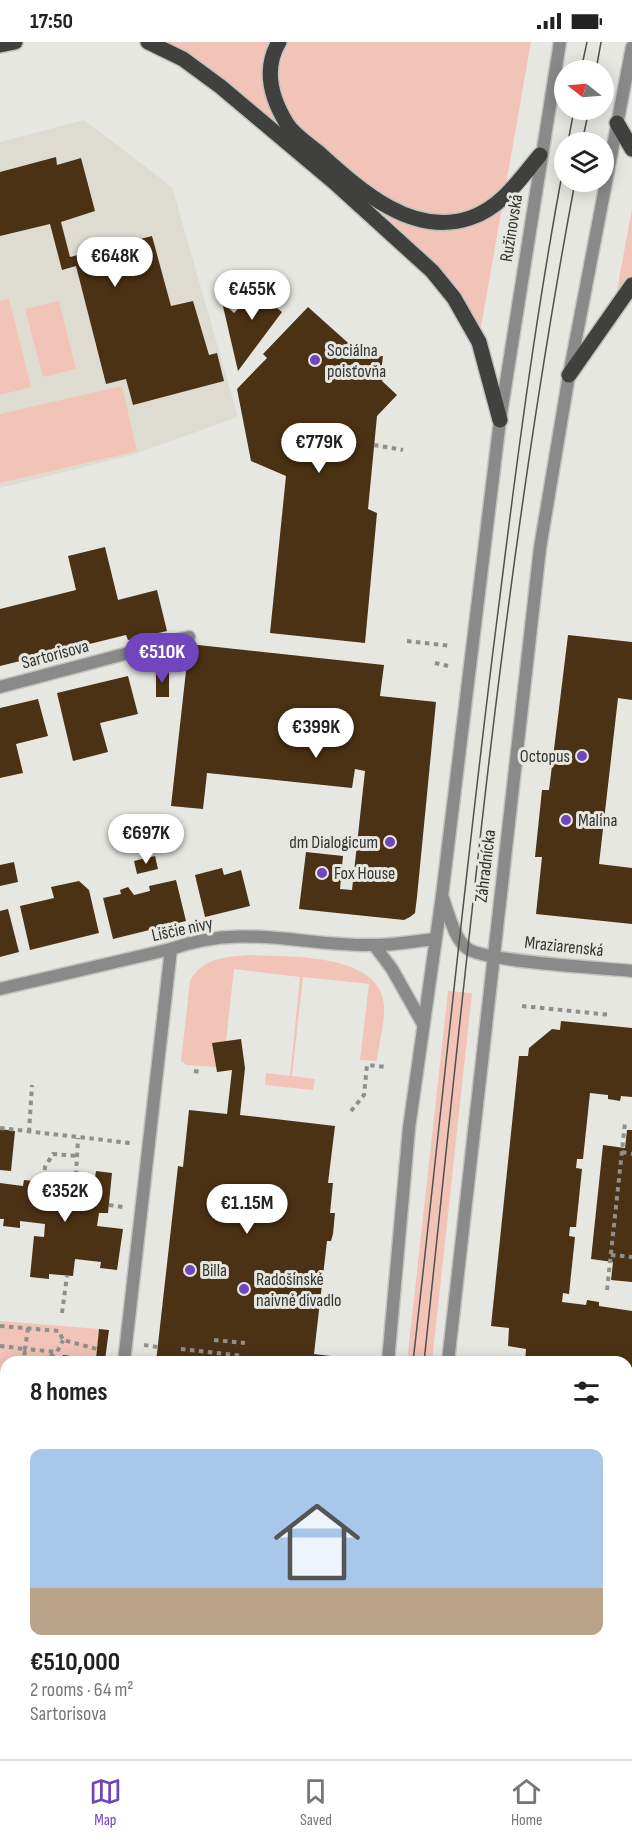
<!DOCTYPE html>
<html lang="en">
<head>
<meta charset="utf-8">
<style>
	:root { --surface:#fff; --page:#f2f2f2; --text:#222; --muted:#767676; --line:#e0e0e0; --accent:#7145bd }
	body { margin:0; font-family:"Sofia Sans Condensed",sans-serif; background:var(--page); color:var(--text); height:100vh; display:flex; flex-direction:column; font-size:22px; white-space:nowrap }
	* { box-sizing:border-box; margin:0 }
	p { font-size:20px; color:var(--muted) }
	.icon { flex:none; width:33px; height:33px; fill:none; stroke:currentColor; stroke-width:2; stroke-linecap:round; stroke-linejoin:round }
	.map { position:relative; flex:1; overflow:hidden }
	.drawer { position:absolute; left:0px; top:1314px; width:633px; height:404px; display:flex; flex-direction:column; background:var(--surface); border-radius:18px 18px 0 0; box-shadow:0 3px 15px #0003 }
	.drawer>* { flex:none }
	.needle { width:39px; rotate:287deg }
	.fabs { position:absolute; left:554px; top:18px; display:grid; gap:12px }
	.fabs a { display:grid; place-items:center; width:60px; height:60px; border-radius:50%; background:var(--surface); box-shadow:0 3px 15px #0003; font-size:30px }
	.price { position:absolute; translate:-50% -51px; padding:0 14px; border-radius:21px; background:#fff; color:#222; font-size:20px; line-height:39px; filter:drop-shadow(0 2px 3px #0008) }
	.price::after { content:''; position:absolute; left:50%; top:36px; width:18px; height:14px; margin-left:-9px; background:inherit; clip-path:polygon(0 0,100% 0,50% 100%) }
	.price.on { background:var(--accent); color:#fff }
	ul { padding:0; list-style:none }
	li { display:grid; align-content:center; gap:12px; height:318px; padding:0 30px }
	li span { display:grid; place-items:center; height:186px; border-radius:12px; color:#555 }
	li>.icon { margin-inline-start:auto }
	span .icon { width:108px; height:108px; fill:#fffc; stroke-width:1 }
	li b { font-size:26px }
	h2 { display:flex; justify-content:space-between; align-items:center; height:72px; padding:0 30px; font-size:26px }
	.status { display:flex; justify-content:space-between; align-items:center; height:42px; padding:0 30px; background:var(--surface); direction:ltr }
	.status svg { height:16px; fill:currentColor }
	.dock { display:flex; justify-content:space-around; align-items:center; height:84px; border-top:2px solid var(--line); background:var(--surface); font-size:16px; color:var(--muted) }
	.dock a { display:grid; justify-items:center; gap:3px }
	.dock .on { color:var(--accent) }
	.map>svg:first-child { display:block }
	.built { fill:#dedcd1 }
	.green { fill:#f2c4b8 }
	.building { fill:#4c3214 }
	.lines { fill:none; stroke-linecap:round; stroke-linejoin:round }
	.minor-casing { stroke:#c3c3bf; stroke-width:15 }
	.tertiary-casing { stroke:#c3c3bf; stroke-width:15 }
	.primary-casing { stroke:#c3c3bf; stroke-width:18 }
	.path { stroke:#8f8f8b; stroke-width:4; stroke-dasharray:4.5 4.5; stroke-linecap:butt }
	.minor { stroke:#898a89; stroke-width:12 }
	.tertiary { stroke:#898a89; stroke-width:12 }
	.primary { stroke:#40413e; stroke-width:15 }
	.tram { stroke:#50504d; stroke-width:1.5 }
	.poi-dot { fill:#7145bd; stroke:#e7e7e2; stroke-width:2 }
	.labels { text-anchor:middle; stroke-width:6; stroke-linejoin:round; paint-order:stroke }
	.street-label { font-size:18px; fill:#333331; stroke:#e7e7e2 }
	.poi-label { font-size:18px; fill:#333331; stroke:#e7e7e2; text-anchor:start }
</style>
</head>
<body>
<div class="status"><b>17:50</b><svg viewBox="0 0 49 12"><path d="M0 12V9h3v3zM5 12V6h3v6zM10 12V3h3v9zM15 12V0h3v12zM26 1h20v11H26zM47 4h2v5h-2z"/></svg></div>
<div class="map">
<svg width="632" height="1717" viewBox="0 0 632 1717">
	<rect width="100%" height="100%" fill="#e7e7e2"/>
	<path class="built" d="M84,78L172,145L238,375L132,413L0,446V100Z"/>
	<g class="green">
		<path d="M162,0H531L481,285L449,236L392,180L276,81L170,1Z"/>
		<path d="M632,167V234L617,248Z"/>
		<path d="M9,257L31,345L0,353V259Z"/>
		<path d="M59,259L76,327L43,335L25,267Z"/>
		<path d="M122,344L137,409L0,441V372Z"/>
		<path d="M251,913C288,915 380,910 384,963C385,980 379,1001 377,1019L360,1018L369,942L303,935L292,1034L315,1037L313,1048L265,1043L266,1031L290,1034L300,935L234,927L226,999L213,1002L216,1025L187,1023L181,1019L190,939C203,915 226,915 251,913Z"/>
		<path d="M448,949L472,951L432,1320H407Z"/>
		<path d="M0,1279L99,1287L96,1317L64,1313L62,1320H6V1448H0Z"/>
		<path d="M0,1681L6,1682V1712H117V1717H0Z"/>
	</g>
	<g class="building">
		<path d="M56,115L57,123L81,116L95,169L61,180L70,215L152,194L171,264L193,259L209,313L217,311L224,339L133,363L126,337L106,342L76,224L62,228L50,182L0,194V130Z"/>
		<path d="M265,239L284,257L277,266L282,270L238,329L222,260L234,271Z"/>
		<path d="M308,265L365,316L383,314L381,330L385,334L382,339L397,353L377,374L368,467L377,471L365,601L270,591L286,434L251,419L237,347L264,319L267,316L263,312Z"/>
		<path d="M105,505L118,558L157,548L167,589L128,598L126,593L0,624V567L76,548L68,514Z"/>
		<path d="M568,593L632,600V658L618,656L599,822L632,826V882L536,872L542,815H535L542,748H549Z"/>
		<path d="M189,602L384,623L380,654L436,660L417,855L415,871L410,875L404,878L299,867L306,810L343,814L340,847L352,848L365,729L355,727L352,746L207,731L203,767L171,764Z"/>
		<rect x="156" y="629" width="13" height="26"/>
		<path d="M128,634L138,672L100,681L108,710L73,719L57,651Z"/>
		<path d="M38,657L48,694L16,702L23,731L0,736V666Z"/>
		<path d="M155,814L158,827L137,832L134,819Z"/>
		<path d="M14,820L18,840L0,844V823Z"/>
		<path d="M222,826L224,833L241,828L250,864L205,875L195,833Z"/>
		<path d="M176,838L186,879L113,897L103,856L121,852L120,848L128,845L134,853L150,849L149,844Z"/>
		<path d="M79,839L89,848L99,891L30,908L20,864L54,856L51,845Z"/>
		<path d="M8,867L19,910L0,915V869Z"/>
		<path d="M561,979L632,986V1055L621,1054L620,1059L608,1057V1053L590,1051L583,1117H577L576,1126L582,1127L576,1185H570L569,1194L575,1195L569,1252L563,1251L562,1260L586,1263L587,1258L599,1260V1264L632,1269V1337L627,1336V1320H525L526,1307L508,1304L509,1286L491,1284L519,1014H528L529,1006L552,987L560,988Z"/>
		<path d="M241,997L245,1026L240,1073L335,1084L328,1141H333L330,1171H335L333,1192L331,1199H327L314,1312L331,1314V1320H156L178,1124L183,1125L189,1068L227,1072L232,1028L217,1030L212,1001Z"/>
		<path d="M0,1087L15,1089L11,1129L0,1128Z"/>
		<path d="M627,1088H632V1240L611,1238L613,1220L591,1217L603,1103L625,1106Z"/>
		<path d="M96,1129L112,1131L108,1171H99L97,1184L123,1187L117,1228L100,1226L101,1220L75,1217L73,1234L49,1232V1237L30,1235L34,1194L44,1195L45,1182L20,1179V1186L3,1184L4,1177H0V1141L23,1144L24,1138L41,1140V1146L67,1149L69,1132L95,1135Z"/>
		<path d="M99,1287L109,1288L105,1318L62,1320L63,1313L96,1317Z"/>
		<path d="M627,1426H632V1717H445V1712H627Z"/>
		<path d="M2,1484H6V1522L0,1521Z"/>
		<path d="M0,1535L6,1536V1567L0,1566Z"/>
	</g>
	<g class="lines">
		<defs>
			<g id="minor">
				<path d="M0,645L189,595"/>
				<path d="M442,854C448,869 454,898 468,907C488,920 602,926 632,929"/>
				<path d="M374,903L392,927L423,982"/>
				<path d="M0,947L171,907C245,880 303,905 375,903C395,903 415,899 435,897"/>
				<path d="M124,1320L171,907"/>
				<path d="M627,1359L632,1360"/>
				<path d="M0,1666L6,1667"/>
			</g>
			<g id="tertiary">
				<path d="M388,1320L409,1086L442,854L500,378L560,0"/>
				<path d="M448,1320L540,506L569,333L632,5"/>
				<path d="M341,1717L342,1712"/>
				<path d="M405,1717V1712"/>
			</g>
			<g id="primary">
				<path d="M148,0L183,17L221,45L334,140L432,229L454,256L479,300L500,378"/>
				<path d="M279,0C263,27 271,56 287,82C294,93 308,102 318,110C358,146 411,196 470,176C501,166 520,137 540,113"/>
				<path d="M0,3L15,0"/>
				<path d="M617,81L632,107"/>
				<path d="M569,333L632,243"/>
			</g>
		</defs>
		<use href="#minor" class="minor-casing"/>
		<use href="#tertiary" class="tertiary-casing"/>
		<use href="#primary" class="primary-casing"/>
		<g class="path">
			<path d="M374,403L403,408"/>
			<path d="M407,599L451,604"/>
			<path d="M435,621L448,624"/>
			<path d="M522,964L611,973"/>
			<path d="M194,1029L200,1030"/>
			<path d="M351,1069L364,1053L367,1023L385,1025"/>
			<path d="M0,1086L130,1101"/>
			<path d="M29,1090L32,1043"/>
			<path d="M622,1110L632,1112"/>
			<path d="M76,1133L78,1096"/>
			<path d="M43,1146L45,1125L53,1112L78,1114"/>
			<path d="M109,1163L123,1165"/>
			<path d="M611,1213L632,1215"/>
			<path d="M607,1248L625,1081"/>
			<path d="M62,1271L67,1234"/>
			<path d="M0,1284L59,1289L63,1298L97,1307"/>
			<path d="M28,1286L25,1307L57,1310L63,1298"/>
			<path d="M214,1298L245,1301"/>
			<path d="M144,1303L158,1305"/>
			<path d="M0,1304L25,1307L24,1320"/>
			<path d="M181,1307L243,1314"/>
			<path d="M329,1318L349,1320"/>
			<path d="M43,1320L56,1310"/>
			<path d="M627,1395H632"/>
			<path d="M627,1419L632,1420"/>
			<path d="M627,1598L632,1599"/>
			<path d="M627,1692L632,1691"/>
			<path d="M544,1714L552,1712"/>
			<path d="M102,1717L103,1712"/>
		</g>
		<use href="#minor" class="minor"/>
		<use href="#tertiary" class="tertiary"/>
		<use href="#primary" class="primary"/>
		<g class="tram">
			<path d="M581,28L587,0"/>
			<path d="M596,28L601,0"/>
			<path d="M568,100L574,68"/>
			<path d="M582,100L589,68"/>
			<path d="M413,1320C442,1065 467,809 500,554C518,409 537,265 564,122"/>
			<path d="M424,1320C466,926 502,530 575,140"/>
			<path d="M370,1717V1712"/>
			<path d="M381,1717L382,1712"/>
		</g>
	</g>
	<g class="poi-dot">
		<circle cx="315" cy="318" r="6"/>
		<circle cx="582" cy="714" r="6"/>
		<circle cx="566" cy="778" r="6"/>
		<circle cx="390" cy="800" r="6"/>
		<circle cx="322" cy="831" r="6"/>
		<circle cx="190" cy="1228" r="6"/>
		<circle cx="244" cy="1247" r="6"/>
	</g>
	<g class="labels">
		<g class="street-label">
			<text transform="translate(511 186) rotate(-81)" y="6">Ružinovská</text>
			<text transform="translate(55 612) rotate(-15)" y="6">Sartorisova</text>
			<text transform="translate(485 824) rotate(-83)" y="6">Záhradnícka</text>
			<text transform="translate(182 887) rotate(-12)" y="6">Líščie nivy</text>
			<text transform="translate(564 904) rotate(6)" y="6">Mraziarenská</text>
		</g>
		<g class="poi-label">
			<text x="327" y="314">Sociálna<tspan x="327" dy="21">poisťovňa</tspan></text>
			<text x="570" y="720" text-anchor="end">Octopus</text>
			<text x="578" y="784">Malina</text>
			<text x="378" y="806" text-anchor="end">dm Dialogicum</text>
			<text x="334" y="837">Fox House</text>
			<text x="202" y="1234">Billa</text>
			<text x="256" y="1243">Radošinské<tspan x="256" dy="21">naivné divadlo</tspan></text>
		</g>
	</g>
</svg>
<div class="fabs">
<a><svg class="needle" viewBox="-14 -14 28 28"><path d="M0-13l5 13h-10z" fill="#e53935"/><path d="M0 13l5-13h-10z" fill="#767676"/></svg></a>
<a><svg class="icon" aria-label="layers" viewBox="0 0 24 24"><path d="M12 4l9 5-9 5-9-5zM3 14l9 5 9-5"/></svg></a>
</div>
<b class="price" style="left:115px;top:246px">€648K</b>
<b class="price" style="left:252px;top:279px">€455K</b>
<b class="price" style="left:319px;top:432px">€779K</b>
<b class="price on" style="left:162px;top:642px">€510K</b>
<b class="price" style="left:316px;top:717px">€399K</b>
<b class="price" style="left:146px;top:823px">€697K</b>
<b class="price" style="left:65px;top:1181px">€352K</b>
<b class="price" style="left:247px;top:1193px">€1.15M</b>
<section class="drawer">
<h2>8 homes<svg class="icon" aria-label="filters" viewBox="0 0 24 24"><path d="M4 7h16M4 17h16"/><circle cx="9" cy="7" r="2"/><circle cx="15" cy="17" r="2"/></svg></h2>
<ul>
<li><span style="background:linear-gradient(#a9c7e8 75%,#b9a48a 0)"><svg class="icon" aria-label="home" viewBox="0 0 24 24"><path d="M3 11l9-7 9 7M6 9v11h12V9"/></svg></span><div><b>€510,000</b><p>2 rooms · 64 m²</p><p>Sartorisova</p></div></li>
</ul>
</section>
</div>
<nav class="dock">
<a class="on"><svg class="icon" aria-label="map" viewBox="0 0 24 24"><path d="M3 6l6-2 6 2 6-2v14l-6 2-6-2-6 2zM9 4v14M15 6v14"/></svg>Map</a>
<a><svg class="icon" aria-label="saved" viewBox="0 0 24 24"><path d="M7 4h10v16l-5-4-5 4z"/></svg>Saved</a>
<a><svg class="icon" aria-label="home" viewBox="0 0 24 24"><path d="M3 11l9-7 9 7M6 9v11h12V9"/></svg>Home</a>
</nav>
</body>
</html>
